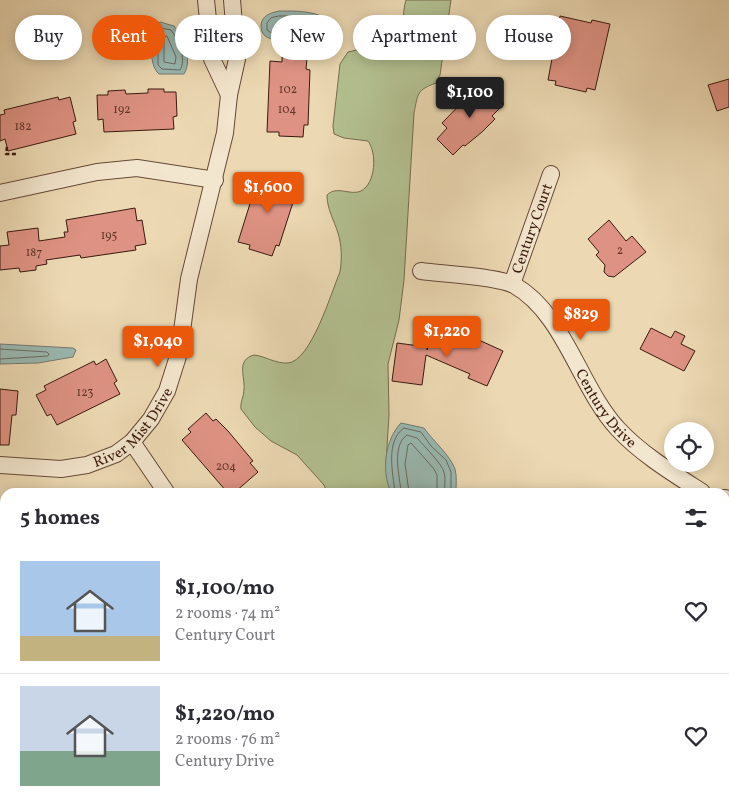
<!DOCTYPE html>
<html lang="en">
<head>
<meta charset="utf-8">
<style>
	:root { --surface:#fff; --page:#f7f7f7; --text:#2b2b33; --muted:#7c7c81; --line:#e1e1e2; --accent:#ea580c }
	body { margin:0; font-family:Vollkorn,serif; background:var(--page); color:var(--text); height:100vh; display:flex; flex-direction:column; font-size:19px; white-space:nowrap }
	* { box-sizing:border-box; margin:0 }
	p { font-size:16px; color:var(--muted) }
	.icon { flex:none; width:28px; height:28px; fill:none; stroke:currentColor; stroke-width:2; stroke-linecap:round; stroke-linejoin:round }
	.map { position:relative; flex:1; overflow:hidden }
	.drawer { position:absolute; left:0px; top:488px; width:730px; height:321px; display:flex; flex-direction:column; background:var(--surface); border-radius:15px 15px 0 0; box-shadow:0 2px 12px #0003 }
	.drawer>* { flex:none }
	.banner { position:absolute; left:15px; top:15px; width:700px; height:45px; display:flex; gap:10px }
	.controls { position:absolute; left:664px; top:422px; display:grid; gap:10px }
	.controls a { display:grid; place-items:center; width:50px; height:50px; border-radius:50%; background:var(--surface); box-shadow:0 2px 12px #0003; font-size:25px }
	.price { position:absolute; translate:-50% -42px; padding:0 11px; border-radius:5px; background:var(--accent); color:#fff; font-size:16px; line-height:32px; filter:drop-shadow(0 1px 2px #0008) }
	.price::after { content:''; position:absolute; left:50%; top:30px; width:15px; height:11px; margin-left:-8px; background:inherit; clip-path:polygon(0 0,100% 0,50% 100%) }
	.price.current { background:#222; color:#fff }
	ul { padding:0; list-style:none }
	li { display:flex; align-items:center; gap:15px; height:125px; padding:0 20px }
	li+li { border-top:1px solid var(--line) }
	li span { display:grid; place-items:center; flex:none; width:140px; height:100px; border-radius:0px; color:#555 }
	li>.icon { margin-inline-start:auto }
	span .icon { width:60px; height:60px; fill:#fffc; stroke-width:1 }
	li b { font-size:21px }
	h2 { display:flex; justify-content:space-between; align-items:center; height:60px; padding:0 20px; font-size:21px }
	.tag { padding:0 18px; border-radius:22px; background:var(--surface); box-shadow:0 2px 12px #0003; font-size:18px; line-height:45px }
	.tag.current { background:var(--accent); color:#fff }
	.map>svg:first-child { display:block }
	.green { fill:#b3c090; stroke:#766c4e }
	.water { fill:#99b9b2; stroke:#737970 }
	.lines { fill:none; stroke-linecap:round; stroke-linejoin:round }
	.shore { stroke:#6a6960; stroke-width:1 }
	.stream { stroke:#737970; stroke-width:4.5 }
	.building { fill:#de9283; stroke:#3a190d }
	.minor-casing { stroke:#664936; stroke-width:18 }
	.path { stroke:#3a190d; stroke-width:2.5; stroke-dasharray:4 2.5; stroke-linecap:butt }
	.minor { stroke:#f3e6ce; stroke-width:16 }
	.labels { text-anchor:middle; stroke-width:4; stroke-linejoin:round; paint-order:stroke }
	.number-label { font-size:12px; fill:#63372a }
	.street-label { font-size:15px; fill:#3a190d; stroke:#f3e6ce }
</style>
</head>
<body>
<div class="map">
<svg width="729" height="808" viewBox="0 0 729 808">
	<rect width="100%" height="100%" fill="#ecd9b3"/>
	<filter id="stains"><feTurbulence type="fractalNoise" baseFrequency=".004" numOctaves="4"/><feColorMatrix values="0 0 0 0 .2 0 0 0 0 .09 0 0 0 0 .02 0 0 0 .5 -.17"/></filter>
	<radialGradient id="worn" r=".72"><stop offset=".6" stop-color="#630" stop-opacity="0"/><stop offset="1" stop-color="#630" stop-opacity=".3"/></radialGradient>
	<g class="green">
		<path d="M406,0H451L440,75L436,83C417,90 418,93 414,113L404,280L399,320L388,364L389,415L386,463L391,492H327L324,485L297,455L271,441L255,427L241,409C240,402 244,397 244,389C245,376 236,360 254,355C265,356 276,364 288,363C311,361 331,293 340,272C342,259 342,246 338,233C334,220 327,209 327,195C337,185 350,196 361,191C376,183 377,153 368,141L344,138L334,134L333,126L340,64L348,52L391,42L402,44C406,28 401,16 406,0Z"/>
		<path d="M0,566L5,567V748L0,746Z"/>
		<path d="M176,804H362V808H201Z"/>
	</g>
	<g class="water">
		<path d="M279,11C302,11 329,10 340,35L337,43L331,47C322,46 314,40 304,39C293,38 260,47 261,25C262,15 271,13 279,11Z"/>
		<path d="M160,22L174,26C183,38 193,59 184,74H159C148,65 149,31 160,22Z"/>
		<path d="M0,344L73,348L76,350L73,357L38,363L0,364Z"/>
		<path d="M401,423L424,428C433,441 450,455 455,469C457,476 456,485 456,492H391C381,472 385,439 401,423Z"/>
		<path d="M0,747L5,748V804H176L201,808H0Z"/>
	</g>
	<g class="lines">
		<g class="shore">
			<path d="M279,16C292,16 339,16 333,39L329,42C321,41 314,36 306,35C292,32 280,40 267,30V23L271,18Z"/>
			<path d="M297,22L304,23L305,27L283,30L275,26L280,23Z"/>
			<path d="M161,28L171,30C178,39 187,59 180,70L162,69L158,65V33Z"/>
			<path d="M167,36L176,57L175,64L164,62V38Z"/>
			<path d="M0,349L47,352L49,354L48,356L0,359"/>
			<path d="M395,492C393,474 385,441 404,428L421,432L431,446L446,460L451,472V492"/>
			<path d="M401,492C400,477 391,446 407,435L417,438C424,446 442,464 444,472C446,478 444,486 445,492"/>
			<path d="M409,492L405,464L408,445L411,443L434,469L437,475V492"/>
		</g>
		<path class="stream" d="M0,579H5"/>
	</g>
	<g class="building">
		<path d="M560,16L591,23L592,20L610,24L595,90L587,88L586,92L555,85L556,81L548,80L552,59H550Z"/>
		<path d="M282,57L307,58L306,69L310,70L308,125H304L303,137L279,136V132H267L270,61L282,62Z"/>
		<path d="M729,79V107L717,111L708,85Z"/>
		<path d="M482,82L504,104L492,116L495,119L482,132L465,146L463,145L453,155L437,139L447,128L442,123Z"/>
		<path d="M148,89H164V92H176L177,116L173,117L174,129L104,132L103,119L98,120L97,95H108V91L125,90L126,94L148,93Z"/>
		<path d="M58,97L59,100L70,97L76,121L73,122L76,134L8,151L5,139L0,141V115L5,114L4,110Z"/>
		<path d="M272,174L296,181L292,192L296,193L279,246L276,245L272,256L249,249L250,245L238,242L259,175L271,178Z"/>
		<path d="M135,208L137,221L142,220L146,244L135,246L136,250L81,258L80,255L46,260L47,264L36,266V270L20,272L19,268L0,270V246L9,245L7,232L38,228L39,241L65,237L64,232H68L66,220Z"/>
		<path d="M609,220L626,241L632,236L646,252L614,277L608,276L604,272L605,265L596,255L599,252L588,239Z"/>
		<path d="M448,326L503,351L487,386L468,378L470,374L426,355L422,385L392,381L397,343L427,347V350L431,340L444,336Z"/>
		<path d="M651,328L671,338L675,331L685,336L681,344L695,351L684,371L640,349Z"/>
		<path d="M106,359L117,381L114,383L120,394L57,425L51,414L47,416L36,395L46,390L44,386L94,361L96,365Z"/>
		<path d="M0,389L18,391L16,415H12L9,445H0Z"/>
		<path d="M206,413L213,421L216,419L228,431L253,461L250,463L258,472L235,492H227L182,440L191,432L188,429Z"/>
	</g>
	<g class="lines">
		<defs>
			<g id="minor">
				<path d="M206,0L212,59L229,95"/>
				<path d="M0,193L97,172L137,168L215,180"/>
				<path id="s1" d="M421,271C442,274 497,276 514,285C565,314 579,387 618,429C641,454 674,474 702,492"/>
				<path id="s2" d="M512,284L551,174"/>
				<path d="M132,442L166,492"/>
				<path id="s3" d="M0,465L61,469L87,465L116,454L132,442L151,419L167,391L179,353L189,279L225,133L229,95L237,59L232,0"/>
				<path d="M725,498L729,499"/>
			</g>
		</defs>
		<use href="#minor" class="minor-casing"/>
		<g class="path">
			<path d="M7,147L6,154H16"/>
			<path d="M0,713L5,715"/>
		</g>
		<use href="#minor" class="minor"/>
	</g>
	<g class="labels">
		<g class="number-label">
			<text x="288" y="93">102</text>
			<text x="122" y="113">192</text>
			<text x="287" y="113">104</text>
			<text x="23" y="130">182</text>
			<text x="109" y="239">195</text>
			<text x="620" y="254">2</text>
			<text x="34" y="256">187</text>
			<text x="85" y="396">123</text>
			<text x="226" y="470">204</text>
		</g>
		<g class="street-label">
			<text dy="5" stroke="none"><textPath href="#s2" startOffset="59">Century Court</textPath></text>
			<text dy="5" stroke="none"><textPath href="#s1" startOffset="250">Century Drive</textPath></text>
			<text dy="5" stroke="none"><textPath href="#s3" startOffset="149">River Mist Drive</textPath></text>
		</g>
	</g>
	<rect width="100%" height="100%" filter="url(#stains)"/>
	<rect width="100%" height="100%" fill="url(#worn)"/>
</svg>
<div class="controls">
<a><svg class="icon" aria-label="locate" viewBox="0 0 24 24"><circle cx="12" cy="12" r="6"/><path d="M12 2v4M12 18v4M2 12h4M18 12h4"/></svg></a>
</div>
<b class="price current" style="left:470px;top:119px">$1,100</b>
<b class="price" style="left:268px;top:214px">$1,600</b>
<b class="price" style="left:581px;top:341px">$829</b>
<b class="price" style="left:447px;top:358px">$1,220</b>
<b class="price" style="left:158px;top:368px">$1,040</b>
<div class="banner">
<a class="tag">Buy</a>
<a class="tag current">Rent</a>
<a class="tag">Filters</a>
<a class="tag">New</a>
<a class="tag">Apartment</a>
<a class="tag">House</a>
</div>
<section class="drawer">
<h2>5 homes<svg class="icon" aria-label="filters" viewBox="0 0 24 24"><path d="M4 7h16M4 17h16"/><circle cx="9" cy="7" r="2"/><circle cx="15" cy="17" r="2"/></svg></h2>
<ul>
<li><span style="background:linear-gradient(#a9c7e8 75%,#c2b280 0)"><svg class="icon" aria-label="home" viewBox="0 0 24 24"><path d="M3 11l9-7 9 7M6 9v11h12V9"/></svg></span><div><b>$1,100/mo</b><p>2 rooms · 74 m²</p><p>Century Court</p></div><svg class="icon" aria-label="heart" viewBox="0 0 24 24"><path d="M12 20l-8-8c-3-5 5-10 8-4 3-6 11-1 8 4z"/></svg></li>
<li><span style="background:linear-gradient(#c9d6e8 65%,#7fa58c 0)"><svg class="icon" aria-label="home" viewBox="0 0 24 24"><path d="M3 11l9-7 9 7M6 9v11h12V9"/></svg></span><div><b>$1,220/mo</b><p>2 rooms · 76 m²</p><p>Century Drive</p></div><svg class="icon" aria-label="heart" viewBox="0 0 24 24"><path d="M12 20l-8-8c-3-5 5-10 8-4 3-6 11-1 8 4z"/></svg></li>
</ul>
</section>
</div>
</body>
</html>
